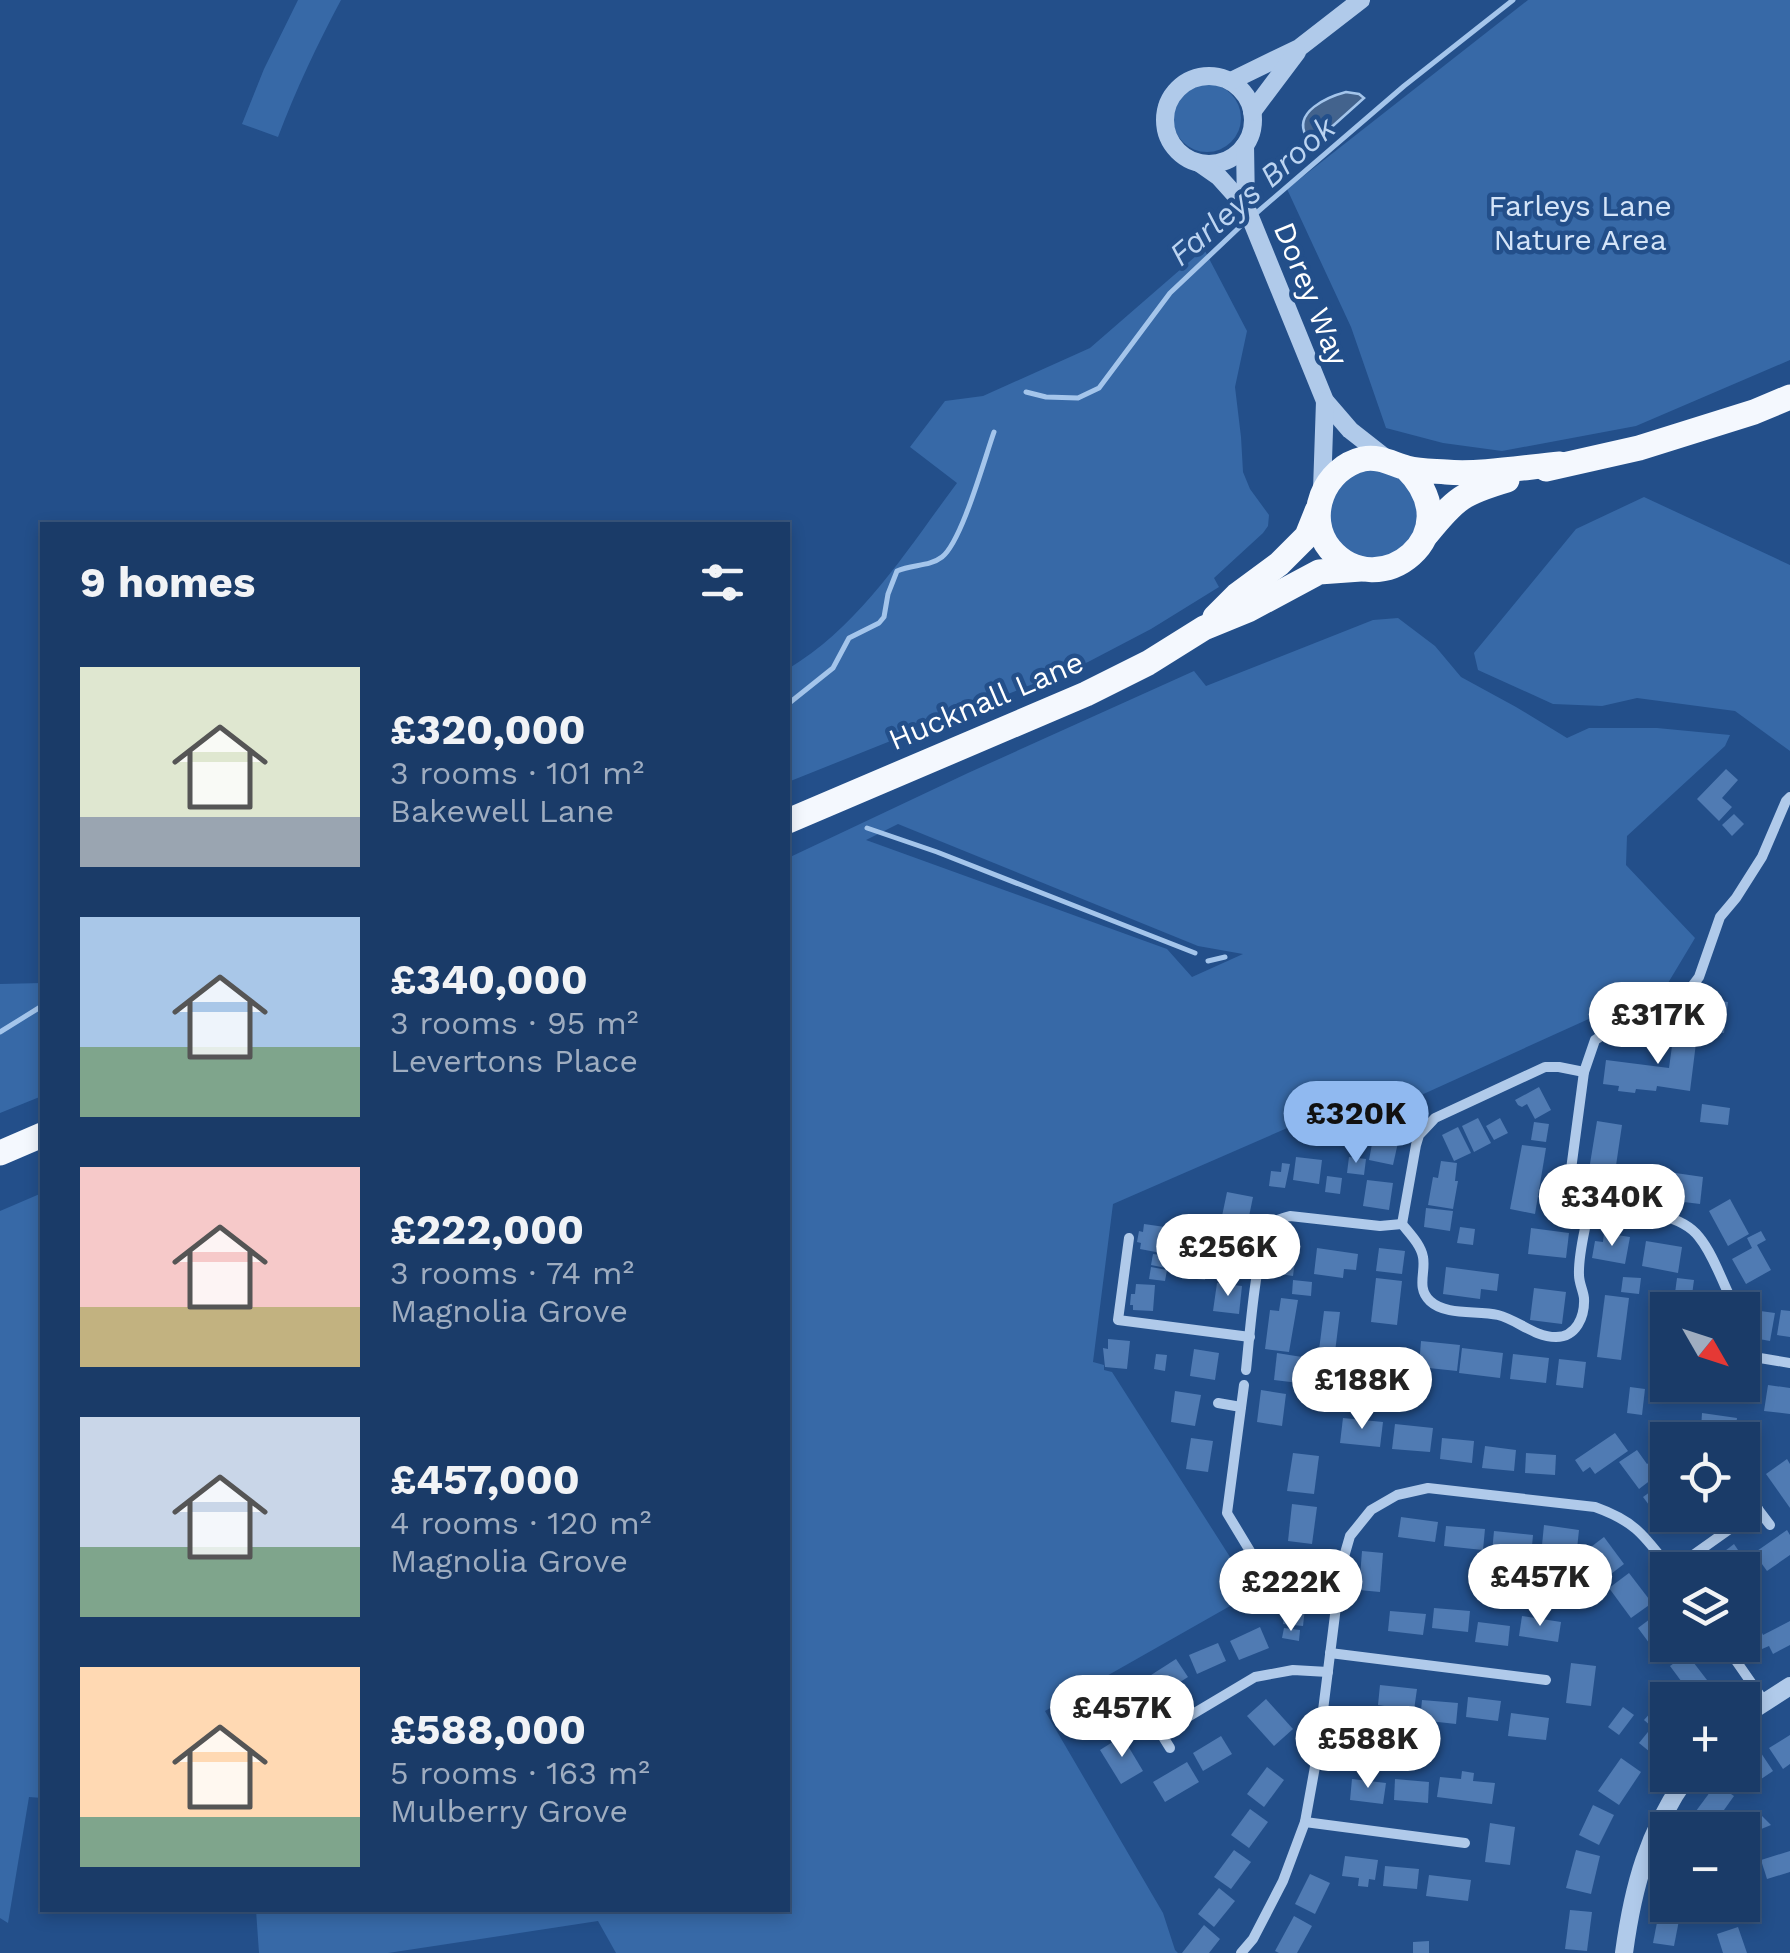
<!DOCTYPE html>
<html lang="en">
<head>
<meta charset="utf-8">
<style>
	:root { --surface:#1a3b68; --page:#23426e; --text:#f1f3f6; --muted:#9fadc0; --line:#38557c; --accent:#90b9f0 }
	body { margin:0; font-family:"Work Sans",sans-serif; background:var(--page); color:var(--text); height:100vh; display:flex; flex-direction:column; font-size:38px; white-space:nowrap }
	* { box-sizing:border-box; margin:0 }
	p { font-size:32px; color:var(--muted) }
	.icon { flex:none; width:55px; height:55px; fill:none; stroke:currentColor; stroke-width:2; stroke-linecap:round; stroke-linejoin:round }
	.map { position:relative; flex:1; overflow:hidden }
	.panel { position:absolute; left:40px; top:522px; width:750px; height:1390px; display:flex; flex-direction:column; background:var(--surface); border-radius:0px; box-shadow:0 5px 15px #0003,0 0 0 2px var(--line) }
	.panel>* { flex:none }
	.needle { width:65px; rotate:129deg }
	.controls { position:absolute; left:1650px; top:1292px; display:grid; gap:20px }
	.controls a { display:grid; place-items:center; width:110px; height:110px; border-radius:0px; background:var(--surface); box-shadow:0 5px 15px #0003,0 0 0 2px var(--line); font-size:50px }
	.price { position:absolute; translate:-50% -85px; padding:0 22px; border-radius:35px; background:#fff; color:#222; font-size:32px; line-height:65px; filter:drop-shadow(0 2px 5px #0008) }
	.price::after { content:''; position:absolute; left:50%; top:60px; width:30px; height:22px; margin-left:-15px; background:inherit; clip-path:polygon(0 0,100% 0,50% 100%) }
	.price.active { background:var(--accent); color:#111 }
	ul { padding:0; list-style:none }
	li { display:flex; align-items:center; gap:30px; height:250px; padding:0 40px }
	li span { display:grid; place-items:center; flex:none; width:280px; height:200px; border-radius:0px; color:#555 }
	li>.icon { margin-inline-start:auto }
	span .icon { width:120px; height:120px; fill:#fffc; stroke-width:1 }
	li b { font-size:42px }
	h2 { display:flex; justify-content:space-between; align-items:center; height:120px; padding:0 40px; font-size:42px }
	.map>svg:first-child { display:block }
	.green { fill:#3769a7; fill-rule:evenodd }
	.water { fill:#43638d; stroke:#a4c5eb; stroke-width:2.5 }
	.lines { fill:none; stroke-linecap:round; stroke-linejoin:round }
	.stream { stroke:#a4c5eb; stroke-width:5 }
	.building { fill:#507bb3 }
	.minor { stroke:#b0caea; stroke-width:10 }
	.tertiary { stroke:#b0caea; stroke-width:18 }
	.primary { stroke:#f4f8fe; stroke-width:25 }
	.labels { text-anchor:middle; stroke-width:9; stroke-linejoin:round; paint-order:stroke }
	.park-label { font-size:30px; fill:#d4e4f8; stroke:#234f8a }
	.street-label { font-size:30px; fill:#fff; stroke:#234f8a }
	.water-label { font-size:32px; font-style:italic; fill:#bcd4f1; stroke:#234f8a }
</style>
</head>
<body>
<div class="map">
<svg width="1790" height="1953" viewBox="0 0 1790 1953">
	<rect width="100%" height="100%" fill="#234f8a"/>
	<g class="green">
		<path d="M298,0H341C317,45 296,89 278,137L242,124L264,69Z"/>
		<path d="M1528,0H1790V360L1636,426L1502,451L1443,443L1386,428L1351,327L1287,189Z"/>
		<circle cx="1207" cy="118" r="34"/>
		<path d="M1204,249L1247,331L1235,387L1241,437L1243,472L1250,489L1269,515L1268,526L1263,533L1214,578L1219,587L1151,629L1088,662L788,782V669C862,624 906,551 957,483L910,447L945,401L983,396L1090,348Z"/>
		<circle cx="1373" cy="514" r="44"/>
		<path d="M1644,497L1790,565V751L1735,711L1637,698L1602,706L1553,704L1478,670L1474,653L1576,529Z"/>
		<path d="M1398,618L1435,646L1461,677L1516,707L1567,738L1589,728H1657L1730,735L1725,746L1627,836L1626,865L1695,938L1668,983L1386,1111L1384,1089L1324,1112L1113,1204L1093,1362L1104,1365V1370L1112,1372L1253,1593L1045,1711L1163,1913L1175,1950L1178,1953H616L598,1921L388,1953H259L256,1910H788V858L968,773L1194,671L1206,686L1373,620ZM898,824L1198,946L1243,954L1192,977L1167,949L866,840Z"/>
		<path d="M42,983V1096L0,1113V984Z"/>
		<path d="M42,1193V1798L29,1797L8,1923L0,1918V1211Z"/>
	</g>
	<path class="water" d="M1346,92L1359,94L1364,98L1326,132L1306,136C1293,112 1327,97 1346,92Z"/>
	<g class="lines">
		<g class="stream">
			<path d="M1254,215L1404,86L1513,0"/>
			<path d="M1026,392L1046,397L1078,398L1099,388L1170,293L1245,222"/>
			<path d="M788,704L833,668L849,638L879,623L884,617L888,594L897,571C912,564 929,567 942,557C962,541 984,460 994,432"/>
			<path d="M867,828L937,852L1195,953"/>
			<path d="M1208,961L1225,957"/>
			<path d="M0,1032L42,1006"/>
		</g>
	</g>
	<g class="building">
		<path d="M1726,769L1738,780L1722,798L1732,807L1719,821L1697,799Z"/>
		<path d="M1734,814L1744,824L1732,836L1722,825Z"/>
		<path d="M1711,1000L1728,1002L1724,1033L1707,1031Z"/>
		<path d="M1675,1024L1698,1027L1690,1091L1657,1086L1656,1091L1636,1089L1635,1093L1618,1091L1619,1086L1603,1084L1606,1060L1669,1068Z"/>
		<path d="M1539,1087L1551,1110L1535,1119L1527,1104L1522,1107L1518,1105L1515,1100Z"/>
		<path d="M1702,1104L1730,1108L1728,1125L1700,1122Z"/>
		<path d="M1478,1118L1491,1143L1474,1152L1462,1126Z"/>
		<path d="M1500,1118L1508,1133L1494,1140L1486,1126Z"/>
		<path d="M1597,1121L1622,1125L1614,1179L1588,1176Z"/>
		<path d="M1534,1122L1549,1124L1546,1142L1531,1140Z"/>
		<path d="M1458,1127L1471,1153L1454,1161L1442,1135Z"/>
		<path d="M1374,1133L1399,1138L1393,1165L1369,1160Z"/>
		<path d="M1522,1145L1546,1148L1535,1214L1510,1209Z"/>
		<path d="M1296,1157L1322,1160L1319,1184L1293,1180Z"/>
		<path d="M1349,1157L1366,1159L1364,1175L1347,1173Z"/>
		<path d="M1441,1161L1457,1163L1455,1181H1458L1453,1209L1428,1205L1433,1177L1438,1178Z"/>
		<path d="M1282,1163L1290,1164L1285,1188L1269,1186L1271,1171L1281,1172Z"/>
		<path d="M1648,1169L1703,1177L1700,1204L1644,1197Z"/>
		<path d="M1327,1176L1342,1178L1340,1194L1325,1192Z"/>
		<path d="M1367,1180L1393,1183L1389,1210L1363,1206Z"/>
		<path d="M1227,1192L1253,1197L1247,1226L1221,1221Z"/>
		<path d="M1730,1199L1749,1234L1728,1246L1709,1211Z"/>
		<path d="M1426,1208L1453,1211L1450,1231L1424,1227Z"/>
		<path d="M1197,1214L1213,1216L1211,1233L1195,1231Z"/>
		<path d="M1144,1224L1165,1227L1161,1253L1140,1249L1141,1243L1137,1242L1139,1231L1143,1232Z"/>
		<path d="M1460,1227L1475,1229L1473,1245L1457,1243Z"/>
		<path d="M1531,1228L1569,1233L1566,1258L1528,1254Z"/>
		<path d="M1761,1231L1766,1240L1757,1245L1771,1270L1746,1284L1732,1259L1752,1248L1747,1238Z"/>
		<path d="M1604,1233L1630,1237L1625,1264L1592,1258L1595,1241L1603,1242Z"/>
		<path d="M1220,1237L1246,1241L1241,1270L1215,1266Z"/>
		<path d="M1646,1241L1682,1247L1678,1273L1642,1266Z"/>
		<path d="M1277,1243L1297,1245L1293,1276L1273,1273Z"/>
		<path d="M1317,1248L1358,1254L1356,1270L1344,1269L1343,1278L1314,1274Z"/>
		<path d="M1379,1248L1405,1251L1402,1274L1376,1271Z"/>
		<path d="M1153,1254L1168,1256L1166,1268L1151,1265Z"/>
		<path d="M1192,1261L1207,1263L1205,1280L1189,1278Z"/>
		<path d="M1151,1267L1167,1270L1165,1281L1149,1279Z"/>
		<path d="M1446,1267L1499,1274L1497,1291L1481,1289L1480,1299L1443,1294Z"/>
		<path d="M1623,1277L1641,1278L1639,1294L1621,1292Z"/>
		<path d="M1376,1278L1402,1281L1397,1325L1371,1322Z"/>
		<path d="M1677,1278L1694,1280L1692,1295L1675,1293Z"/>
		<path d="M1293,1280L1312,1282L1311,1296L1292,1294Z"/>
		<path d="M1217,1283L1242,1286L1239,1314L1213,1311Z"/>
		<path d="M1136,1284L1155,1285L1153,1311L1133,1310V1305H1130L1131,1294H1135Z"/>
		<path d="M1534,1288L1566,1292L1562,1324L1530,1320Z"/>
		<path d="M1605,1295L1629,1298L1621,1360L1597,1357Z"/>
		<path d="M1281,1298L1298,1300L1289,1352L1265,1349L1270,1310L1279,1311Z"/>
		<path d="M1683,1299L1712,1304L1711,1310H1681Z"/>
		<path d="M1753,1310L1775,1313L1770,1341L1748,1337Z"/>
		<path d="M1781,1310L1790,1311V1337L1777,1335Z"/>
		<path d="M1324,1311L1340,1312L1335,1352L1319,1350Z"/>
		<path d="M1108,1339L1130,1341L1127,1369L1105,1367L1103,1348L1108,1349Z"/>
		<path d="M1421,1341L1460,1345L1457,1371L1419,1367Z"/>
		<path d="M1658,1342L1668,1343V1358L1656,1357Z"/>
		<path d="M1462,1348L1503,1353L1500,1378L1459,1373Z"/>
		<path d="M1194,1349L1219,1353L1215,1380L1190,1376Z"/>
		<path d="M1277,1353L1302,1357L1299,1383L1274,1380Z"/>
		<path d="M1156,1354L1167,1355L1165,1371L1154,1369Z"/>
		<path d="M1513,1354L1549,1358L1546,1383L1510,1379Z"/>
		<path d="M1362,1355L1387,1359L1383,1386L1358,1383Z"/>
		<path d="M1559,1359L1586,1362L1583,1388L1556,1385Z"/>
		<path d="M1654,1371L1668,1372V1385H1705L1703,1402L1651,1395Z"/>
		<path d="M1742,1377L1762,1380L1758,1404L1737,1401Z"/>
		<path d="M1768,1385L1790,1388V1414L1764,1411Z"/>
		<path d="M1315,1387L1324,1388L1321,1410L1314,1409Z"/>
		<path d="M1630,1387L1645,1389L1642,1415L1627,1413Z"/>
		<path d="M1261,1390L1286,1394L1282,1426L1257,1422Z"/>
		<path d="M1175,1391L1201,1395L1195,1426L1171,1422Z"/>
		<path d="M1702,1413L1737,1418L1735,1433L1701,1429Z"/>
		<path d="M1343,1418L1383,1422L1380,1447L1340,1443Z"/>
		<path d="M1395,1424L1433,1428L1430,1452L1392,1449Z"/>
		<path d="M1615,1433L1628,1451L1595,1474L1590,1467L1583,1472L1575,1460Z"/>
		<path d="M1191,1438L1213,1441L1208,1472L1186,1469Z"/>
		<path d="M1442,1438L1474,1441L1472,1463L1440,1459Z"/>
		<path d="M1485,1446L1516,1450L1514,1471L1482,1468Z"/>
		<path d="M1637,1450L1647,1464L1655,1459L1659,1465L1652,1470L1656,1476L1639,1489L1619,1462Z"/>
		<path d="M1293,1453L1319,1456L1314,1494L1287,1491Z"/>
		<path d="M1526,1453L1556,1455L1555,1475L1525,1473Z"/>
		<path d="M1787,1459L1790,1464V1508L1766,1474Z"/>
		<path d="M1661,1484L1668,1494V1515H1683L1688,1521L1670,1533L1643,1497Z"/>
		<path d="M1292,1504L1317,1507L1312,1544L1288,1541Z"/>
		<path d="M1401,1517L1438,1522L1435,1542L1398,1537Z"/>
		<path d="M1544,1525L1579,1530L1577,1549L1542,1545Z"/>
		<path d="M1446,1526L1485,1529L1483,1550L1444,1546Z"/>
		<path d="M1787,1530L1790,1535V1555L1767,1571L1754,1553Z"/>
		<path d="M1494,1531L1533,1535L1531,1557L1492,1552Z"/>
		<path d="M1604,1537L1624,1564L1607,1577L1587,1550Z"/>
		<path d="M1734,1544L1740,1553L1726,1562L1721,1554Z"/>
		<path d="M1362,1551L1383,1553L1380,1592L1359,1590Z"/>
		<path d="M1629,1573L1652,1603L1631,1618L1609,1588Z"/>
		<path d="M1287,1588L1307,1590L1303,1626L1283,1624Z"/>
		<path d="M1434,1608L1470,1611L1468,1632L1432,1628Z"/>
		<path d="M1390,1611L1426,1614L1423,1635L1388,1631Z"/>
		<path d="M1658,1613L1668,1625V1645H1679L1661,1659L1638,1628Z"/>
		<path d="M1522,1616L1561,1622L1558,1642L1519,1636Z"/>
		<path d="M1790,1621V1645L1773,1654L1769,1646L1762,1649L1750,1625L1757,1622L1763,1635Z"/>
		<path d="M1478,1622L1510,1626L1508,1646L1475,1642Z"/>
		<path d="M1260,1627L1269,1648L1239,1660L1230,1641Z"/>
		<path d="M1284,1628L1300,1630L1299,1641L1282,1638Z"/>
		<path d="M1218,1643L1226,1661L1197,1674L1189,1655Z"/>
		<path d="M1687,1654L1707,1680L1690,1693L1670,1666Z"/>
		<path d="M1176,1659L1188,1677L1160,1695L1148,1677Z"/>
		<path d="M1571,1663L1596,1666L1591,1706L1566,1703Z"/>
		<path d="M1138,1679L1150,1697L1115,1719L1103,1700Z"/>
		<path d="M1380,1685L1417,1689L1414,1710L1407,1709V1716L1396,1715L1397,1708L1378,1705Z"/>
		<path d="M1468,1697L1501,1701L1498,1721L1466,1717Z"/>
		<path d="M1266,1699L1293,1729L1274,1746L1247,1716Z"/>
		<path d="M1422,1700L1458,1703L1456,1724L1420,1720Z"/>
		<path d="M1623,1707L1634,1715L1619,1735L1608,1727Z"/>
		<path d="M1653,1710L1661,1717L1665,1713L1668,1715V1742L1655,1756L1639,1743L1652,1727L1644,1720Z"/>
		<path d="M1341,1712L1363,1716L1356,1755L1334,1751Z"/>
		<path d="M1511,1713L1549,1718L1546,1740L1508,1736Z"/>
		<path d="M1790,1735V1764L1783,1769L1769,1748Z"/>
		<path d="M1122,1736L1143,1771L1121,1784L1100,1750Z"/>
		<path d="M1221,1736L1232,1754L1203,1771L1193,1753Z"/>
		<path d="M1759,1750L1773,1771L1739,1794L1726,1775H1742V1761Z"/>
		<path d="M1621,1758L1641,1772L1619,1805L1598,1791Z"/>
		<path d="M1187,1762L1199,1782L1165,1802L1153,1782Z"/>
		<path d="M1267,1767L1284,1780L1264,1807L1247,1794Z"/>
		<path d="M1462,1771L1474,1773L1473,1781L1495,1783L1492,1804L1437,1797L1440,1777L1461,1779Z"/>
		<path d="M1352,1779L1386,1783L1383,1804L1350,1800Z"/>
		<path d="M1395,1779L1429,1782L1428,1803L1394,1800Z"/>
		<path d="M1716,1784L1734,1796L1714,1824L1696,1811Z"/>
		<path d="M1593,1805L1614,1815L1599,1845L1579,1835Z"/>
		<path d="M1250,1809L1268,1822L1249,1848L1231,1835Z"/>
		<path d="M1761,1815L1771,1825L1754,1832L1749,1827Z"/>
		<path d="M1490,1823L1515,1827L1510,1865L1485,1862Z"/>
		<path d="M1234,1850L1251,1862L1231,1889L1214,1877Z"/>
		<path d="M1576,1850L1600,1856L1591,1894L1566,1888Z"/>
		<path d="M1790,1851V1872L1767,1879L1761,1860Z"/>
		<path d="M1345,1856L1378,1860L1375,1880L1369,1879L1368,1887L1358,1886L1359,1878L1342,1876Z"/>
		<path d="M1385,1866L1419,1869L1417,1889L1383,1886Z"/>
		<path d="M1756,1872L1762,1892L1742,1898V1876Z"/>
		<path d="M1310,1874L1330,1883L1315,1914L1295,1904Z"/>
		<path d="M1429,1875L1471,1880L1468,1901L1426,1896Z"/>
		<path d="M1219,1888L1235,1901L1214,1927L1198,1914Z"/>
		<path d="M1570,1910L1592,1912L1587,1951L1565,1949Z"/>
		<path d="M1659,1912L1680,1915L1674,1946L1653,1943Z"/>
		<path d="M1294,1916L1312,1926L1297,1953H1279L1275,1951Z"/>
		<path d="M1204,1925L1220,1939L1209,1953H1182Z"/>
		<path d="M1738,1927L1747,1953H1723L1717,1934Z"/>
		<path d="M1429,1941V1953H1413V1942Z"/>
	</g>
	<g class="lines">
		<g class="minor">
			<path d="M1402,1224C1410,1234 1421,1245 1423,1257C1426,1272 1416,1288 1430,1301C1446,1316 1477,1310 1498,1315C1518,1320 1534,1337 1556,1337C1576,1337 1585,1317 1584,1298C1583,1290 1579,1283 1579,1275C1578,1253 1586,1228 1589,1206"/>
			<path d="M1402,1224L1416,1145L1419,1135L1435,1118L1545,1067H1559L1584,1072"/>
			<path d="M1129,1238L1118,1320L1250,1337"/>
			<path d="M1733,1310L1731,1299C1721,1279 1713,1254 1699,1237C1678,1209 1621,1210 1589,1206C1576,1198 1571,1192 1570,1177L1584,1072L1595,1040L1615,1027L1646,1013L1669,1008L1687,993L1699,977L1720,917L1736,898L1762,857L1786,801L1790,797"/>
			<path d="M1742,1355L1790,1363"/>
			<path d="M1246,1370C1249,1342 1256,1246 1270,1227C1275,1220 1282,1218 1290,1216L1380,1226L1402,1224"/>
			<path d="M1244,1385L1227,1513L1253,1556L1341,1567"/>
			<path d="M1218,1403L1241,1407"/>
			<path d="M1748,1496L1770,1525"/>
			<path d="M1672,1570L1758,1509"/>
			<path d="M1725,1645L1764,1701"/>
			<path d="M1330,1653L1546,1680"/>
			<path d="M1152,1719L1170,1748"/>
			<path d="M1161,1733L1255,1677L1293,1670L1328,1672"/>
			<path d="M1305,1822L1465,1843"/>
			<path d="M1241,1953L1253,1939L1283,1881L1305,1822L1318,1750L1341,1567L1350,1536L1371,1510L1397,1495L1428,1488L1595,1507C1637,1522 1645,1537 1671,1570"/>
		</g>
		<g class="tertiary">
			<circle cx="1209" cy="120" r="44"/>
			<path d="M1231,81L1299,48L1361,0"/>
			<path d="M1252,112L1297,52"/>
			<path d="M1245,145L1246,207"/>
			<path d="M1199,163L1219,177L1246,207L1325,401L1350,430L1387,459"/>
			<path d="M1322,490L1325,401"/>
			<path d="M1742,1717L1790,1686"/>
			<path d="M1624,1953C1633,1886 1648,1831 1688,1775"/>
		</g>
		<g class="primary">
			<path d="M1406,468C1473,534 1378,606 1330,549C1304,517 1324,468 1363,459C1380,456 1392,464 1407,468C1419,471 1433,471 1446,472C1479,475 1526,467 1560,464"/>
			<path d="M1546,469L1639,448L1754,412L1790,397"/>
			<path d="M1427,534C1456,498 1463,493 1507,480"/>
			<path d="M1215,617L1237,595L1279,564L1307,536L1317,511"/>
			<path d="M788,821L1086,694L1148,663L1204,628L1248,610L1319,572L1361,569"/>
			<path d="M0,1153L42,1135"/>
		</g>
	</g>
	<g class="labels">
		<g class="park-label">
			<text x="1580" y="216">Farleys Lane<tspan x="1580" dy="34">Nature Area</tspan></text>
		</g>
		<g class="street-label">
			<text transform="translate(1311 294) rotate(68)" y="10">Dorey Way</text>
			<text transform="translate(986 701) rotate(-23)" y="10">Hucknall Lane</text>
		</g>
		<g class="water-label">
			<text transform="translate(1252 191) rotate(-41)" y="11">Farleys Brook</text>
		</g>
	</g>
</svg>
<div class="controls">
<a><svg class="needle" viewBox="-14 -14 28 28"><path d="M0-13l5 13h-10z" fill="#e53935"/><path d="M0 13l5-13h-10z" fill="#9fadc0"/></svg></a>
<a><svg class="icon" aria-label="locate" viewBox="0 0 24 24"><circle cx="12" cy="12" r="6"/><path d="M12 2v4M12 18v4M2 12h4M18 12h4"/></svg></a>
<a><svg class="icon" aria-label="layers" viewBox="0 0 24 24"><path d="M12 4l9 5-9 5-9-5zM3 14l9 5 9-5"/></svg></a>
<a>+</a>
<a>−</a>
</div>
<b class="price" style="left:1658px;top:1067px">£317K</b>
<b class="price active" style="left:1356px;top:1166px">£320K</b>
<b class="price" style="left:1612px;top:1249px">£340K</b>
<b class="price" style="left:1228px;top:1299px">£256K</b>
<b class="price" style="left:1362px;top:1432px">£188K</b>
<b class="price" style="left:1540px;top:1629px">£457K</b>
<b class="price" style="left:1291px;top:1634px">£222K</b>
<b class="price" style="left:1122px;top:1760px">£457K</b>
<b class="price" style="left:1368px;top:1791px">£588K</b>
<section class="panel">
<h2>9 homes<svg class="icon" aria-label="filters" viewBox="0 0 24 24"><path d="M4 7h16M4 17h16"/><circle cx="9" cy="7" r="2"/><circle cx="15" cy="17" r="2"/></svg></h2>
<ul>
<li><span style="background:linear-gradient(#dfe7d0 75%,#9aa5b1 0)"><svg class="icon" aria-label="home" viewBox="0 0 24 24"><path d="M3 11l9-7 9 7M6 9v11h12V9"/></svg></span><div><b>£320,000</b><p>3 rooms · 101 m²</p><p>Bakewell Lane</p></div></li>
<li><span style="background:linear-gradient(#a9c7e8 65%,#7fa58c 0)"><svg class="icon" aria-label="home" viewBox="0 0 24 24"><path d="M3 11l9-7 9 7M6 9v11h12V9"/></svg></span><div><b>£340,000</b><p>3 rooms · 95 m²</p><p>Levertons Place</p></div></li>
<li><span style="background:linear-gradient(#f6c9c9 70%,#c2b280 0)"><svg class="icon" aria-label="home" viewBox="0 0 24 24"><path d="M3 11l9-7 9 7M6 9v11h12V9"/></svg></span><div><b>£222,000</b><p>3 rooms · 74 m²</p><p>Magnolia Grove</p></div></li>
<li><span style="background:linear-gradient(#c9d6e8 65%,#7fa58c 0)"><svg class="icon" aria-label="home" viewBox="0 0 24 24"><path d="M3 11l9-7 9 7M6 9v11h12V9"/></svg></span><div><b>£457,000</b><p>4 rooms · 120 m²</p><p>Magnolia Grove</p></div></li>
<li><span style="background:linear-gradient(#ffd9b3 75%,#7fa58c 0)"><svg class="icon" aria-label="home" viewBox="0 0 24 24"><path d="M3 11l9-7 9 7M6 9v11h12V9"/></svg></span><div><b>£588,000</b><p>5 rooms · 163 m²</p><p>Mulberry Grove</p></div></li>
</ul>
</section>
</div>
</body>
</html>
